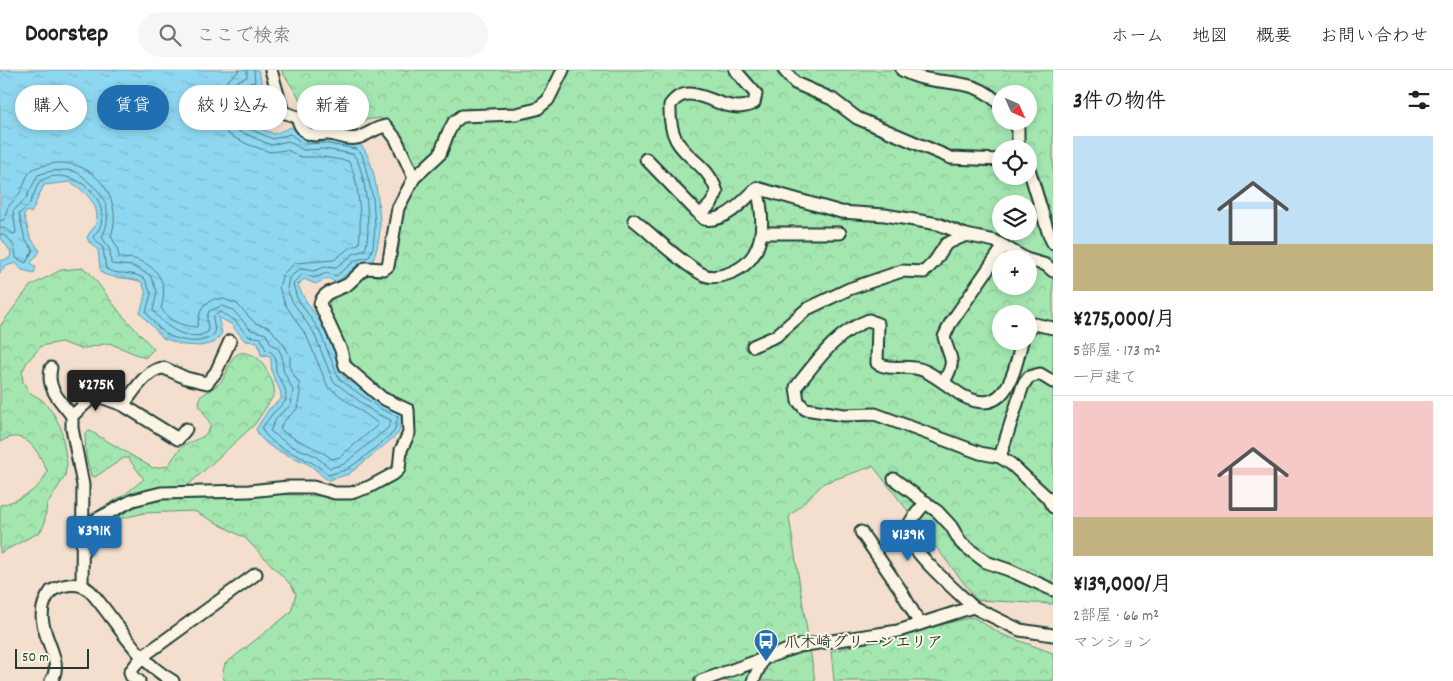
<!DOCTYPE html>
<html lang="ja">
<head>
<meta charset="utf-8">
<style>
	:root { --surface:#fff; --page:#f6f6f6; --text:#202124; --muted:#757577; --line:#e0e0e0; --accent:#1f6fb2 }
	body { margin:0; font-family:Dekko,"Klee One",sans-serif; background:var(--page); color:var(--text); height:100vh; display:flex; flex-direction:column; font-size:19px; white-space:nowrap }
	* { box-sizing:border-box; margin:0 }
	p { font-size:16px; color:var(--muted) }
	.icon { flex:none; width:28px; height:28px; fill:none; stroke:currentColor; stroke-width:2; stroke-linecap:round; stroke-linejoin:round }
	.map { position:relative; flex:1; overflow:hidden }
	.side { display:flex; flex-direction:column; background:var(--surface); width:400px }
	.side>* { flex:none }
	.top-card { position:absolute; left:15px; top:15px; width:475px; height:45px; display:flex; gap:10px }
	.needle { width:32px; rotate:135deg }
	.controls { position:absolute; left:992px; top:15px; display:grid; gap:10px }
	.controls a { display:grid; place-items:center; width:45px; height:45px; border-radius:50%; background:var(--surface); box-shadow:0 2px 8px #0003; font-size:25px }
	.scale { position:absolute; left:15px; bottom:12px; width:74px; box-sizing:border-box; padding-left:5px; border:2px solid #1f3d34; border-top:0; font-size:14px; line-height:18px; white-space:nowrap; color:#1f3d34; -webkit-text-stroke:4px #fcf5e5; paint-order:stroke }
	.price { position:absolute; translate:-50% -42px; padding:0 11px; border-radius:5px; background:var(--accent); color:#fff; font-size:16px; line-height:32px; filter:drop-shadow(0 1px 2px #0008) }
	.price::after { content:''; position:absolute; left:50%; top:30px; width:15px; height:11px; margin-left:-8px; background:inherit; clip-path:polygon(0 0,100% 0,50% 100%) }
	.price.selected { background:#222; color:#fff }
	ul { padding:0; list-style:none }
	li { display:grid; align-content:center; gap:10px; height:265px; padding:0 20px }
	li+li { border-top:1px solid var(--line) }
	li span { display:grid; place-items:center; height:155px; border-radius:0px; color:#555 }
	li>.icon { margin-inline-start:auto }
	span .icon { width:90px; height:90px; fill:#fffc; stroke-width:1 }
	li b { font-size:21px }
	h2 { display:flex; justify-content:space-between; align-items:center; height:60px; padding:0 20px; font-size:21px }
	.pill { padding:0 18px; border-radius:22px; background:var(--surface); box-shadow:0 2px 8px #0003; font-size:18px; line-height:45px }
	.pill.selected { background:var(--accent); color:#fff }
	header { display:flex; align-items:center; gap:30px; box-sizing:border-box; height:70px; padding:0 25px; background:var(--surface); border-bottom:1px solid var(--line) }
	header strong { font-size:24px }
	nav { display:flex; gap:28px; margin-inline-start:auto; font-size:18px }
	.search { width:350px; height:45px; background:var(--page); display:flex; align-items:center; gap:12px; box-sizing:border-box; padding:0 18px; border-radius:28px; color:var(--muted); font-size:19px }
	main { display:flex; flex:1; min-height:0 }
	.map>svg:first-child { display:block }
	.forest { fill:url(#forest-crowns); stroke:#619272; fill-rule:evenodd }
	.water { fill:url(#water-ripples); stroke:#6299a5 }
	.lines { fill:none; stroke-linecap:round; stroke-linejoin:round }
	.shore { stroke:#4b7b7f; stroke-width:1 }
	.minor-casing { stroke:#1f3d34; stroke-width:15 }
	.minor { stroke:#fcf5e5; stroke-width:11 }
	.labels { text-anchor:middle; stroke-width:4; stroke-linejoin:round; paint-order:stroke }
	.poi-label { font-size:16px; font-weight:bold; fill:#1f3d34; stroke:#fcf5e5; text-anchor:start }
</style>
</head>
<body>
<header>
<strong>Doorstep</strong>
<div class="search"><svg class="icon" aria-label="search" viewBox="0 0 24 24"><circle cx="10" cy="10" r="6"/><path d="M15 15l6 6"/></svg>ここで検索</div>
<nav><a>ホーム</a><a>地図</a><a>概要</a><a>お問い合わせ</a></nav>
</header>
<main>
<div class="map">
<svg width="1053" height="611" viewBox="0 0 1053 611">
	<defs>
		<pattern id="forest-crowns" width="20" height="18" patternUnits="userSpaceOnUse" patternTransform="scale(1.25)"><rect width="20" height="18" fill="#a3e6b0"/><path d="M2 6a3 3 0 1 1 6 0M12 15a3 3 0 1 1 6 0" fill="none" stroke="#8cc698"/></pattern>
		<pattern id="water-ripples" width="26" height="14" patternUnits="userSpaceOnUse" patternTransform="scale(1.25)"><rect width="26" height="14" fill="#8ed7f0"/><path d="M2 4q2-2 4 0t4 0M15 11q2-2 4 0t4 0" fill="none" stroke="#7ab9ce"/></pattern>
	</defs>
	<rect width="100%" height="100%" fill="#f4dfce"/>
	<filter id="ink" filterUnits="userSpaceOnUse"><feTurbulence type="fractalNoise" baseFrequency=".02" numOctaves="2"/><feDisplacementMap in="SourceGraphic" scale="10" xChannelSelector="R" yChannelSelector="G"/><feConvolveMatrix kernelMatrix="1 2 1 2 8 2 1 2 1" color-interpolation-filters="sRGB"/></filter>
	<g filter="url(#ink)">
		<g class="forest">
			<path d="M281,0H1053V534L977,530L873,396L824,413L789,447L815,611H225L222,605L225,594L291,542L296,524L291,515L245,468L194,441L144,443L102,453L96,444L98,440L124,425L144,409L128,388H124L95,407L91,406L86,386L85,363L90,361L153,398L168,396C172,390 177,381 183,376C195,368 206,370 211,355L199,335L200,327C207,321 216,318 222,310C230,300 230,277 250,284C256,286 261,290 264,296C269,304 276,316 274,325L255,354L186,417L269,424L346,427L403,402L406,398L412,337C403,328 393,326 382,320C346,299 342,276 329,239L330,231L366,205L379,206C406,186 397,172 402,144C405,130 413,116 418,103L394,57L380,48L348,52L308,41ZM1001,24H1029V51H1001ZM1001,79H1029V106H1001ZM1001,134H1029V161H1001ZM1001,189H1029V216H1001ZM1001,244H1029V271H1001Z"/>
			<path d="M83,198L90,203L121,244L154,279L145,288L109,273L81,279L61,272L41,276L27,292L22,302L23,312L29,322L42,330L53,343L61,358L67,393L65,406L47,435L44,455L40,462L0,483V435C16,432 43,419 47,401C38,381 25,356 0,372V256L30,216L61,200Z"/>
			<path d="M973,547L1001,564L1053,583V611H834L831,581Z"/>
		</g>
		<path class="water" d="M0,0H258L263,16L245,19L240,27L233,30L236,35L244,37L237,46L240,50L274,64L291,57L305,69C317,68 349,69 359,74C374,82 380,139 380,155C380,168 377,180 372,193L359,194L336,213L328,208L315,214L304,209L298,215C303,229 314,241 322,255C331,271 337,288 343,306L404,345L398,364L349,404L329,410C322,408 317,400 311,396C292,384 265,382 256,359L269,339L281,329C282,317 274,313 272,302C270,296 273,292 269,286L261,285L258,272L245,271L231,254L218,247L222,263L214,273L200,276L183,275L163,268L140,243L146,224L142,212C128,207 116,209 103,204L100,198L98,180L89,172L87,167C89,162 95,158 96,153C101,135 84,120 70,112L44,115L31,143L27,141L24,145L30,167L40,181L31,193L36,197L34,203L22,200L16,193L6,196L0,203V191L10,188L11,182L0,167Z"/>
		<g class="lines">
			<g class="shore">
				<path d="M0,151L5,149C6,136 11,134 19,124C25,117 24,107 32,100C37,96 44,96 50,94C91,86 125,127 111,166L117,177L119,187C124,189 129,188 134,189C159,196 169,215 161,238C169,252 182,256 197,257L200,243L204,235L214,229H224L237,234L255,253L269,257L284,275L290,286V299L299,313L300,323L297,339L283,352L280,359C296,372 316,376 332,389L340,387L379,354L328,317L307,267L285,234L279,217L283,204L295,193L334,190L349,178L359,174C362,157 359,104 348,91L323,87H301L287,80L270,82L247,74L228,64L220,53L215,27L221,16L240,0"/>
				<path d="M0,158L7,159L13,164L16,163L13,141L25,130L38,105C48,101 62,99 73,101C81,103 86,110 92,115C108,128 112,148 102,167L110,180L111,194L132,196L150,205L157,222L153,240C164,257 188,273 208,262L207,247L209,241L221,236L233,240L251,260L266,264L271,274L278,278L282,286L283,300L293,320L291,335L277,347L270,361L291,376L314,385L330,398L344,394L388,358L391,350L375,343L333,311L314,263L292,231L287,219L289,208L300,199L314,201L325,197L335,198L353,184L365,180C372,163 366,97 353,84L324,79L303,80L288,71L271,75L234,59L227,51L223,27L237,11L247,7V0"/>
				<path d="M0,164C11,166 16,178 16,188L26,193L33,180L25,169L19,144L29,135L39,112C66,93 109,123 101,154C100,160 95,163 93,167L103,178L106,199C117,206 131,200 145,209L151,224L146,242C151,249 157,257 164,262C176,272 205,276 215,263L213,247L220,242L234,250L248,266L261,268L266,280C282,285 272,295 278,306C283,316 288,319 285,332L273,343L262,358L263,361C278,384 310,385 328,405L346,400L363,388L394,362L398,347L379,338L339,309L319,260L297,228L293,214L303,204L314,208L327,203L336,206L356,190L369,187L373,177L375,156L373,128L362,84L356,79L324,73L304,74L290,64L273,69L238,54L233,48L234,40L229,29L242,15L255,12L254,0"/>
			</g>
			<defs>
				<g id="minor">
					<path d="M271,0L283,42L297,47C299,54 301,59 307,63C314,67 319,64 326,64C336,63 346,71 357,68C368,65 374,58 386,56L396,69L414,108"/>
					<path d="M784,0L795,13L832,29L857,48L951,88L1001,90"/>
					<path d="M902,0C936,20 973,2 1001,36"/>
					<path d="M1013,51L1018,59V79"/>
					<path d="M646,89L704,149C725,153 743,131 757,118"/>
					<path d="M1029,99L1049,165L1053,173"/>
					<path d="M757,118L841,142L885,145L938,154L966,165L995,171L1026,189"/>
					<path d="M700,145L711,134L717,122C703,81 668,91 670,35C692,4 723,50 754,33L756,24L735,0"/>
					<path d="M634,150C654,166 682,194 704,205C711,208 722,206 730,203C767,189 765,151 757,118"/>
					<path d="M763,163H840"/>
					<path d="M1029,190L1046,195L1053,201"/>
					<path d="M1029,259L1034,254L1053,258"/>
					<path d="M1022,271C1014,303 1006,348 963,326C950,318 939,308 925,301C908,293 891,302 877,293L878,254L869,250C836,262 817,291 796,317L798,331L805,339L844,345L875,344L980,383L1000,387L1011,394L1047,427L1053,437"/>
					<path d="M753,276L776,266L807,239L849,219L902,201L924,202L935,191L946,174L966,165"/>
					<path d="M51,298C46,319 60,330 72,346"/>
					<path d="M944,312C957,288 950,291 944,267L950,254L1004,176"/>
					<path d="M123,335C133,323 147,298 164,298L186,308L207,313L216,302L230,271"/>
					<path d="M1000,387L1023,315L1029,307L1040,304L1053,312"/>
					<path d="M894,409L938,442L951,456L961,473L986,492L1009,500L1053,520"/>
					<path d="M926,432C920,440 908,451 907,462C906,478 960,524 973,537"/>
					<path d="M82,457L133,430L161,423L249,421L288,417H313L335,423H351L369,417L395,403L399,399L401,380L409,363L408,340L382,328L345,296L341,280L320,234C323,220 338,221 348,214C354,209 360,202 366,198L384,199L388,196L398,138L414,108L440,84L448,63L454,52L462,46L516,44L537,39L548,30L563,0"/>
					<path d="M861,462L900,519L920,554"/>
					<path d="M82,515L83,415L72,358V346L95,325L123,335L178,369L186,359"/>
					<path d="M51,611C69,585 24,556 51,521C63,514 79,511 90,521C117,551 136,591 173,611"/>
					<path d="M139,611L131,606L130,602L142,587L256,504"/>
					<path d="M701,611L799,576L898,561L973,537L1020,560L1053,565"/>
					<path d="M753,611L763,589"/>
				</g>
			</defs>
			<use href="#minor" class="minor-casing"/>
			<use href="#minor" class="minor"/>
		</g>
	</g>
	<defs>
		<symbol id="bus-pin" viewBox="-11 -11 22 30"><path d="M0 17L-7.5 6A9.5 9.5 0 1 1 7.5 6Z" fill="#1f6fb2" stroke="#fcf5e5"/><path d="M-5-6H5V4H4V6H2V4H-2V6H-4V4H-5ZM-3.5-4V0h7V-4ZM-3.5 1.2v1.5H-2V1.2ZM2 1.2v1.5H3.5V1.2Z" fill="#fff"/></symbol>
	</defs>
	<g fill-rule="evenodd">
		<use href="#bus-pin" x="752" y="557" width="28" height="38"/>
	</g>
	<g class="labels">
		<g class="poi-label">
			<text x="784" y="577">爪木崎グリーンエリア</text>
		</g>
	</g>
</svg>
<div class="controls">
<a><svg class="needle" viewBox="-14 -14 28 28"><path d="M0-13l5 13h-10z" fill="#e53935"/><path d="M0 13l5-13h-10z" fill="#757577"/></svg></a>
<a><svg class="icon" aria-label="locate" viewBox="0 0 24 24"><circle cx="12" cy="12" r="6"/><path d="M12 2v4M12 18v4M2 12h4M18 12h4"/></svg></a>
<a><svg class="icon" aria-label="layers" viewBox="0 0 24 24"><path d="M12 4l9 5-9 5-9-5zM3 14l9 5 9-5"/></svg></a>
<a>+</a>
<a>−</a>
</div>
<div class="scale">50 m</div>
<b class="price selected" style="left:96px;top:342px">¥275K</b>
<b class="price" style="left:94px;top:488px">¥391K</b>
<b class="price" style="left:908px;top:492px">¥139K</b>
<div class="top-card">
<a class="pill">購入</a>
<a class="pill selected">賃貸</a>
<a class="pill">絞り込み</a>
<a class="pill">新着</a>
</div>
</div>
<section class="side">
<h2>3件の物件<svg class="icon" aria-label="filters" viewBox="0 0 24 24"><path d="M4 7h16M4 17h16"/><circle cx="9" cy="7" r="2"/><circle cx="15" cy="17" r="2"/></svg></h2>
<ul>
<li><span style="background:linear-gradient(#bfe0f5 70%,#c2b280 0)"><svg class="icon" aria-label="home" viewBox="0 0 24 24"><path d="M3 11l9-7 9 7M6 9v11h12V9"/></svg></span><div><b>¥275,000/月</b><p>5部屋 · 173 m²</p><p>一戸建て</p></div></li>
<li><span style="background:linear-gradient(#f6c9c9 75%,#c2b280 0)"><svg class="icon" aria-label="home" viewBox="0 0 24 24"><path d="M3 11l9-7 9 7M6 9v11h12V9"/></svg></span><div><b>¥139,000/月</b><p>2部屋 · 66 m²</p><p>マンション</p></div></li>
</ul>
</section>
</main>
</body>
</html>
